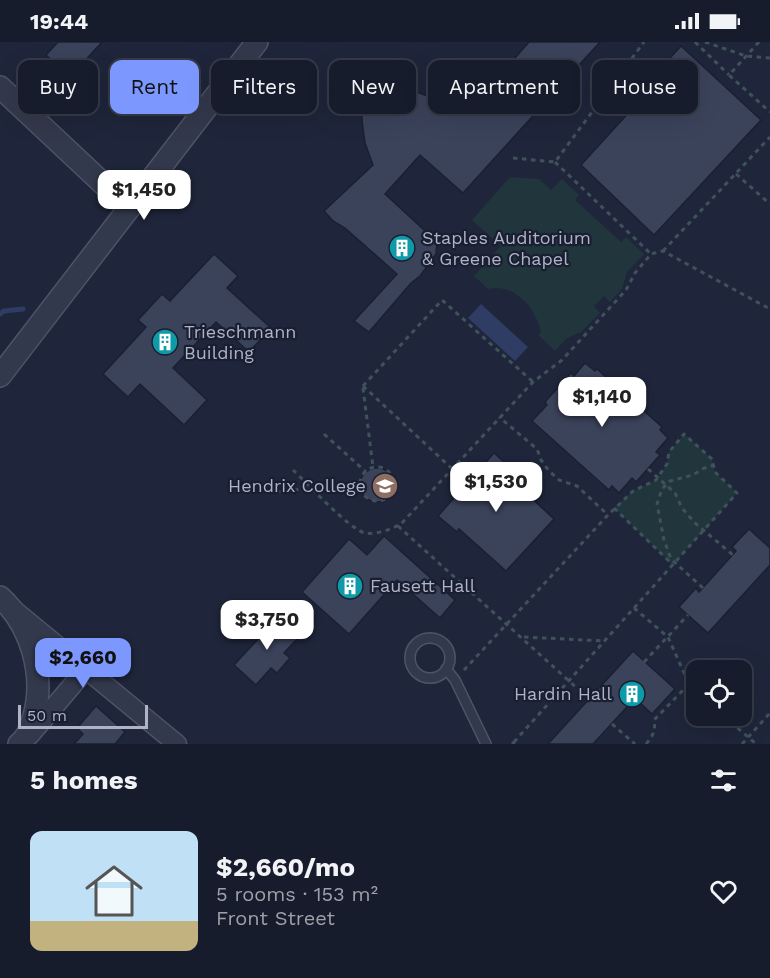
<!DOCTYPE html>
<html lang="en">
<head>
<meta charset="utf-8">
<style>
	:root { --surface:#171c2c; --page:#202534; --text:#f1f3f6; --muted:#9ea1a9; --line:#363a48; --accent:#7c98ff }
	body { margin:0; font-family:"Work Sans",sans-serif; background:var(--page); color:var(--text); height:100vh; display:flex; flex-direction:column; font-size:22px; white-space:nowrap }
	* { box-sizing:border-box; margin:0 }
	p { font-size:20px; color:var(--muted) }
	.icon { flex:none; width:33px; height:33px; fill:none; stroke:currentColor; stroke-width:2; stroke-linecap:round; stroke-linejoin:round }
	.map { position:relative; height:702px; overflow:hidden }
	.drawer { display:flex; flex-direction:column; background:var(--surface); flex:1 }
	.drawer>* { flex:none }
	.guide { position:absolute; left:18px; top:18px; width:735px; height:54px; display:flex; gap:12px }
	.fabs { position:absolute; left:686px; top:618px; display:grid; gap:12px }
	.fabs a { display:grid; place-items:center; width:66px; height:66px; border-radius:12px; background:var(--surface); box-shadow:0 6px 24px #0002,0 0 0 2px var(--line); font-size:30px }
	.scale { position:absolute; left:18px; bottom:15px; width:130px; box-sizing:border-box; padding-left:6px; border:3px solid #aeb3c8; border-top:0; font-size:16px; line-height:21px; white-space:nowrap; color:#aeb3c8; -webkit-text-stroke:4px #191e30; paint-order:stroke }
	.price { position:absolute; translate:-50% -51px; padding:0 14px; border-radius:12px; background:#fff; color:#222; font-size:20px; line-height:39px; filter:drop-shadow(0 2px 3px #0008) }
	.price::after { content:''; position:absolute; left:50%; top:36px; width:18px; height:14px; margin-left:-9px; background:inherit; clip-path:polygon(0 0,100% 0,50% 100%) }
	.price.on { background:var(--accent); color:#111 }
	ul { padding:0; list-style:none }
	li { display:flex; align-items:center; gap:18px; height:150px; padding:0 30px }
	li span { display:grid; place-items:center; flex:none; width:168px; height:120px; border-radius:12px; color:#555 }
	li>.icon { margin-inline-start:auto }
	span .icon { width:72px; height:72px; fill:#fffc; stroke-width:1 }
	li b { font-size:26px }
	h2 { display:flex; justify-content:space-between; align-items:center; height:72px; padding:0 30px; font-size:26px }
	.pill { padding:0 21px; border-radius:12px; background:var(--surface); box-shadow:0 6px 24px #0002,0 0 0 2px var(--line); font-size:21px; line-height:54px }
	.pill.on { background:var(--accent); color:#111 }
	.status { display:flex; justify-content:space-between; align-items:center; height:42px; padding:0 30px; background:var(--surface); direction:ltr }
	.status svg { height:16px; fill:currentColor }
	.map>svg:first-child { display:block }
	.green { fill:#21353c }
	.water { fill:#2f3c63 }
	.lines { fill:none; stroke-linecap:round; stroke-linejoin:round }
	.stream { stroke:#2f3c63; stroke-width:5 }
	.building { fill:#3b435b; stroke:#1a2032; stroke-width:1.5 }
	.service-casing { stroke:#4e5366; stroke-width:12 }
	.minor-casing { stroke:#4e5366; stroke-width:21 }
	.tertiary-casing { stroke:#4e5366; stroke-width:24 }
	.path { stroke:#3f525a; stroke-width:3; stroke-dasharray:4.5 4.5; stroke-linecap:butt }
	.service { stroke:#33394c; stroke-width:9 }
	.minor { stroke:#33394c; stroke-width:18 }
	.tertiary { stroke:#33394c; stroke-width:21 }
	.labels { text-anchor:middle; stroke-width:4.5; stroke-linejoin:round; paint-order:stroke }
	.poi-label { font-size:18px; fill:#aeb3c8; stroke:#191e30; text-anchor:start }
</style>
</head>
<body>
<div class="status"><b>19:44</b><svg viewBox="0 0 49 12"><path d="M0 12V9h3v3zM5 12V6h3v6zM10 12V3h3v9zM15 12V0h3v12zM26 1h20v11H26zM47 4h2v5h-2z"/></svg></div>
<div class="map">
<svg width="770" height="702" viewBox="0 0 770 702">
	<rect width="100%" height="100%" fill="#1f263b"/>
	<g class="green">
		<path d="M510,135L539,137L551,148L562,137L579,153L575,158L621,200L626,195L644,212L627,230L622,247L610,260L604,254L594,264L600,271L581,290L567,296L555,309L538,293L541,290C536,266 515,241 488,247L474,234L501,204L472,178Z"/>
		<path d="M684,392L712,417L715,430L737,451L673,523L614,466L633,449L656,438L667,422L669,410Z"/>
	</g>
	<path class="water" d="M481,262L528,305L515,319L468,276Z"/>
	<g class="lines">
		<path class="stream" d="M0,272L4,269L23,267"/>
	</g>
	<g class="building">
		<path d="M58,0H102L70,35L46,13Z"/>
		<path d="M529,0H600L463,151L420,113L385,152L437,200L436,212L420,234L411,241L369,290L354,279L397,232L345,186L333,179L324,169L373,123L365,101L362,79V53L368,32L433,56L438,45L448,36L459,30L472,26H484L505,35L515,22V16Z"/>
		<path d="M681,4L761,78L654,193L581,123L631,68L626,64Z"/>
		<path d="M214,212L238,234L227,246L271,286L249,310L216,280L173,326L207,358L184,383L140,342L128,355L103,332L146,285L138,278L162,252L170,259Z"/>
		<path d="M585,321L595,329L597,327L662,385L660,388L668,396L656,410L660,413L636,440L632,436L619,451L612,444L609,448L532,379L547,363L545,360L571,331L574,334Z"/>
		<path d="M494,411L513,428L508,434L554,477L506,529L459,487L457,490L438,474L461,448L456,443L468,430L473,434Z"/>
		<circle cx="377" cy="443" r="17"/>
		<path d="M749,487L770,506V523L708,591L679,565L696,546L699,550L736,509L732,505Z"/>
		<path d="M384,494L455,558L440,576L397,538L349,592L302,550L349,497L367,513Z"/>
		<path d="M267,578L273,584L278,578L298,596L284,611L290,616L277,631L271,626L256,643L234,623L258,597L253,593Z"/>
		<path d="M633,609L675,647L652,672L635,656L593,702H548Z"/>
		<path d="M96,664L125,690L115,702H74L83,692L77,686Z"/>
	</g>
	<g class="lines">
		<defs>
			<g id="service">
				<circle cx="430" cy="616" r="20"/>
				<path d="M446,627L455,638L486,702"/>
			</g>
			<g id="minor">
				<path d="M14,568L177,702"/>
				<path d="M30,693L87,626"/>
			</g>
			<g id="tertiary">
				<path d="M0,45L129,166"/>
				<path d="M0,334L257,0"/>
				<path d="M0,555C32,584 45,634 34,674C30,686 28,695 19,702"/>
			</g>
		</defs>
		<use href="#service" class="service-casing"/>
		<use href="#minor" class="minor-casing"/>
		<use href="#tertiary" class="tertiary-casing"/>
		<g class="path">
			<path d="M695,0L729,33"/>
			<path d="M705,0L746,14L770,16"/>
			<path d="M759,0L729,33L770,70"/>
			<path d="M513,116L555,120L644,0"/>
			<path d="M555,120L651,212"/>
			<path d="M736,132L770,162"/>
			<path d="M663,209L770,95"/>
			<path d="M363,344L442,258L533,340"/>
			<path d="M363,344L462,436"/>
			<path d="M363,346L373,425"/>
			<path d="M324,392L366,430"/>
			<circle cx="377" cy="442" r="17"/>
			<path d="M648,427L675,451L682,466L695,481L733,513"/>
			<path d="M293,428C307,441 349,487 365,491C377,493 391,487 401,482L533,340L562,318L626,248L635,231L651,212L663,209L770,267"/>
			<path d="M276,450L311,446L360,443"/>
			<path d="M614,466L673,523"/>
			<path d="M398,484L589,657"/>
			<path d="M703,546L671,517L664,498L657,462L662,447L670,439L693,433L702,427L714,423"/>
			<path d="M634,566L668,595L689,642"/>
			<path d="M524,595L604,599"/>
			<path d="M644,620L688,573"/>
			<path d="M464,628L608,473L577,444L559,438L549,429L541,418L537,407L499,375"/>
			<path d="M724,674L756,702"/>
			<path d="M612,682L635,702"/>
			<path d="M514,700L737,451L715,430L712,417L684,392L669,410L667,422L656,438L633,449L608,473"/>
			<path d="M512,702L514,700L517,702"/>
			<path d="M646,702C653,694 656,688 654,678L689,642L696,648"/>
			<path d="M742,702L770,671"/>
		</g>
		<use href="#service" class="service"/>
		<use href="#minor" class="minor"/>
		<use href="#tertiary" class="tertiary"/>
	</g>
	<defs>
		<symbol id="building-disc" viewBox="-11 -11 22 22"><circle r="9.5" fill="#0f9aa8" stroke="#191e30"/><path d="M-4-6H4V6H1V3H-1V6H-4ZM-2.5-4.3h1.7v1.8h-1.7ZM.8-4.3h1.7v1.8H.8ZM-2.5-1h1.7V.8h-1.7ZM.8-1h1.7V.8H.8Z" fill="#fff"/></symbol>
		<symbol id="university-disc" viewBox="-11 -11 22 22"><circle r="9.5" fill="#8d6e63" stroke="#191e30"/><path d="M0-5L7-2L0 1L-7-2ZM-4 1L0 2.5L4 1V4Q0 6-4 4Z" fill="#fff"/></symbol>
	</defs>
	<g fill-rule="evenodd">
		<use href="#building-disc" x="387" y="191" width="30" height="30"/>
		<use href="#building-disc" x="150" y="285" width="30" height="30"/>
		<use href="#university-disc" x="370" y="429" width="30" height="30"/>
		<use href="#building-disc" x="335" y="529" width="30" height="30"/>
		<use href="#building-disc" x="617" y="637" width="30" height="30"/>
	</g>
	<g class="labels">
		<g class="poi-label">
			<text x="422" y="202">Staples Auditorium<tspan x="422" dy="21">&amp; Greene Chapel</tspan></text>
			<text x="184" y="296">Trieschmann<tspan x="184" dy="21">Building</tspan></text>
			<text x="366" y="450" text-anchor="end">Hendrix College</text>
			<text x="370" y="550">Fausett Hall</text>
			<text x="612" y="658" text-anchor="end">Hardin Hall</text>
		</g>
	</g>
</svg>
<div class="fabs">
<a><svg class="icon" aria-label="locate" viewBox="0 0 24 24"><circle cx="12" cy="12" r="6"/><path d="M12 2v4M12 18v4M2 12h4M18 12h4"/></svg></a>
</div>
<div class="scale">50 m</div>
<b class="price" style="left:144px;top:179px">$1,450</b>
<b class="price" style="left:602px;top:386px">$1,140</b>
<b class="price" style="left:496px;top:471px">$1,530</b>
<b class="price" style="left:267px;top:609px">$3,750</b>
<b class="price on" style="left:83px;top:647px">$2,660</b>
<div class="guide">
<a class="pill">Buy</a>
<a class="pill on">Rent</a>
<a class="pill">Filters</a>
<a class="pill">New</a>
<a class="pill">Apartment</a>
<a class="pill">House</a>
</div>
</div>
<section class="drawer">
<h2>5 homes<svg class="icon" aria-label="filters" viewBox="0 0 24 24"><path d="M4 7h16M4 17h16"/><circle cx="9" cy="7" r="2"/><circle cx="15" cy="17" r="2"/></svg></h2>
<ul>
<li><span style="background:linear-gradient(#bfe0f5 75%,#c2b280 0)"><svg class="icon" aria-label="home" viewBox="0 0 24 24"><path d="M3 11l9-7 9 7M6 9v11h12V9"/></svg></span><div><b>$2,660/mo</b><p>5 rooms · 153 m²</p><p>Front Street</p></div><svg class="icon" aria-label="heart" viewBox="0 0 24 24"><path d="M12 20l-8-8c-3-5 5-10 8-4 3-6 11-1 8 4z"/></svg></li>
</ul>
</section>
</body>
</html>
